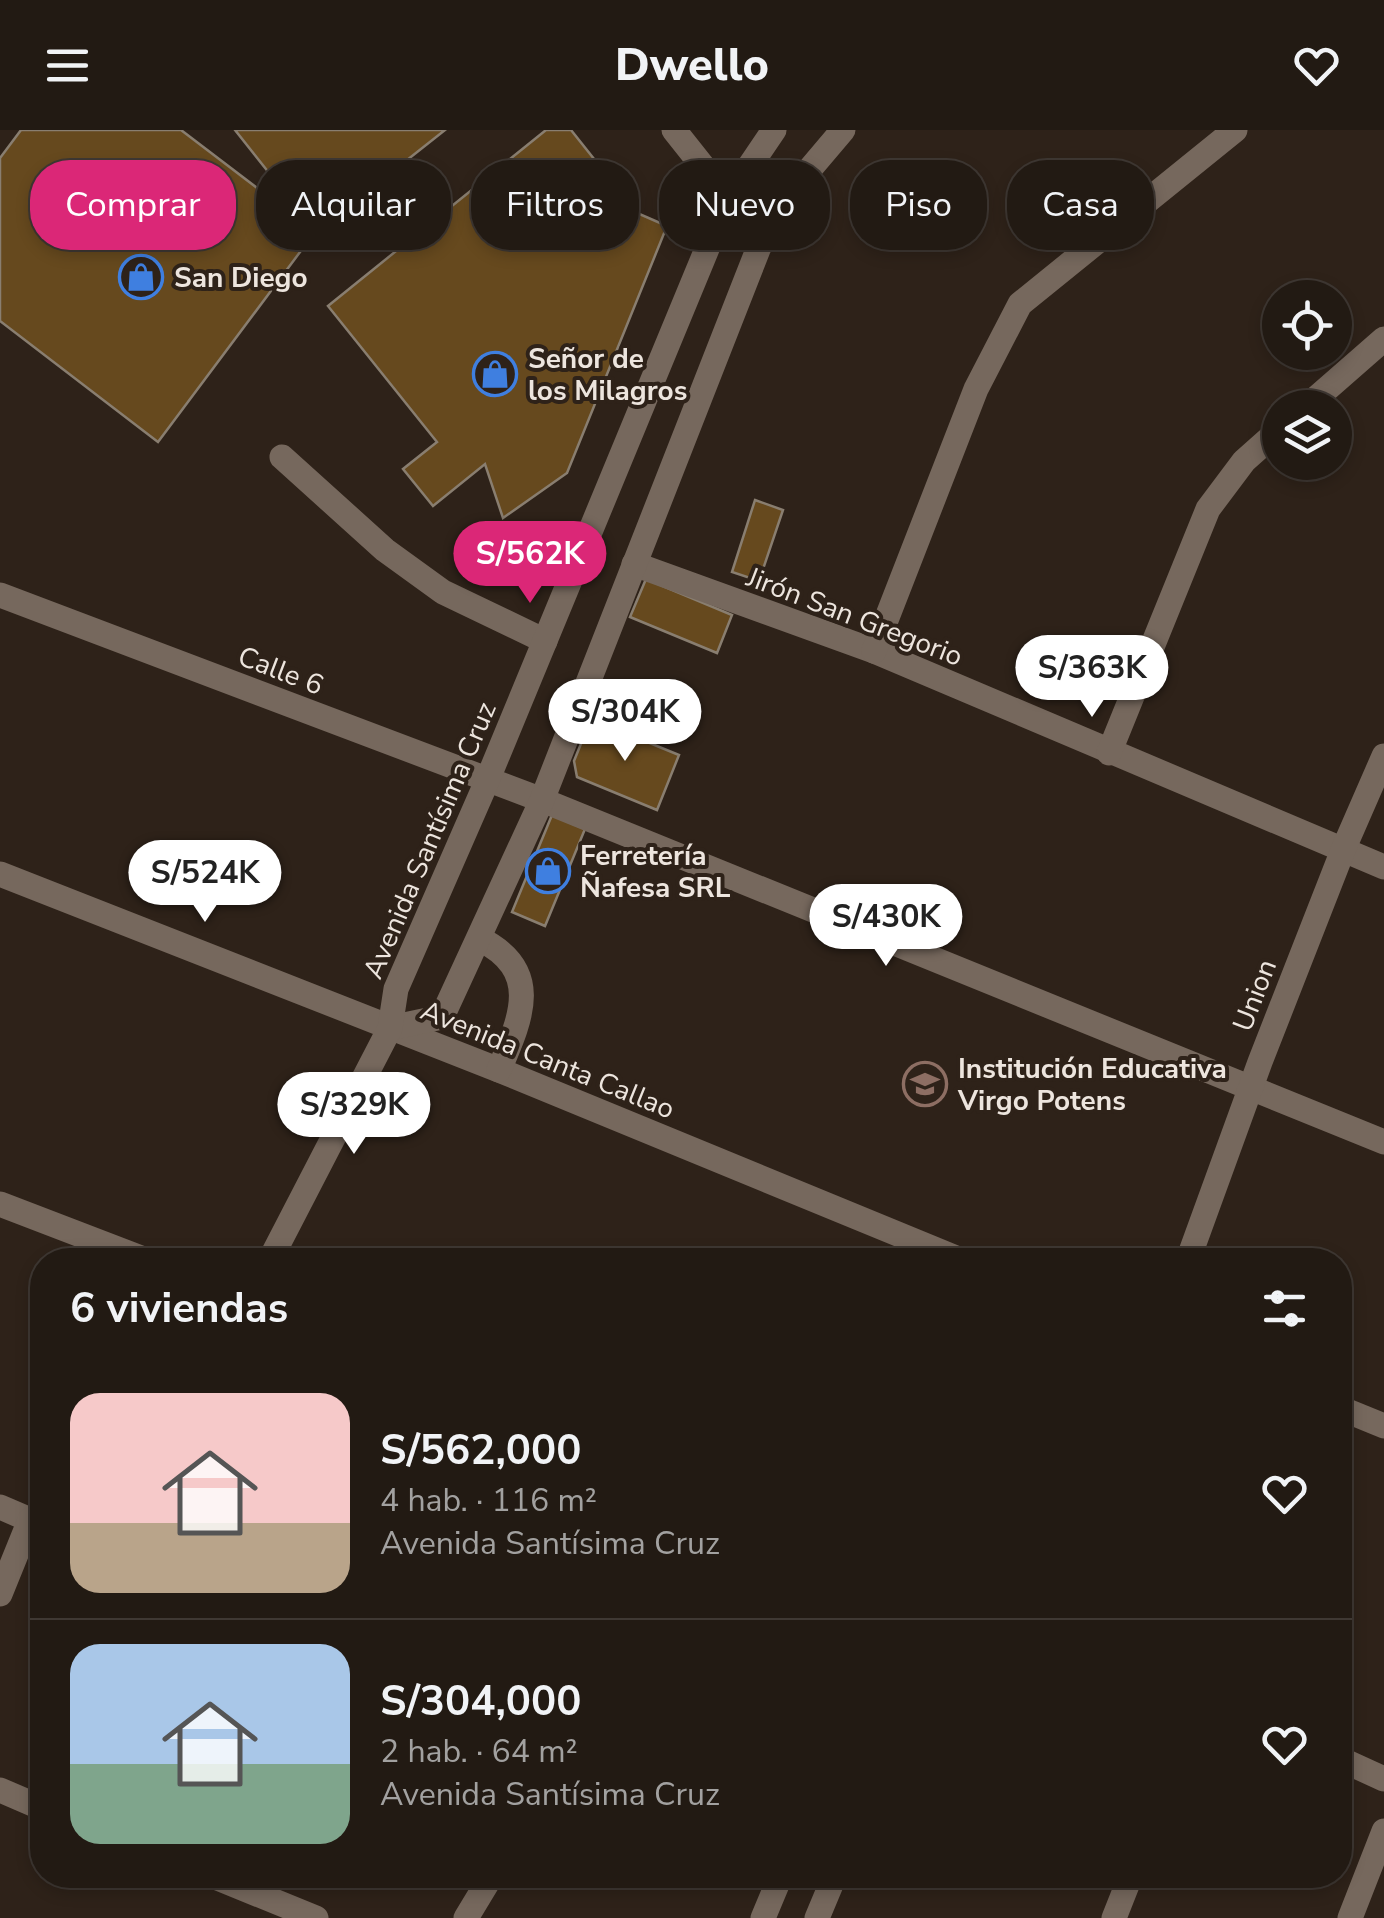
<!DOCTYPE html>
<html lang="es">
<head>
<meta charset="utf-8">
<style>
	:root { --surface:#221a13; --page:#2a231c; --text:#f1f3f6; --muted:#a2a1a0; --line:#3f3833; --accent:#db2777 }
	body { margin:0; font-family:"Nunito Sans",sans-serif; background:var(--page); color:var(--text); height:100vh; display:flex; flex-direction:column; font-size:38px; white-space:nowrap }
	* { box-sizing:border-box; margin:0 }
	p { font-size:32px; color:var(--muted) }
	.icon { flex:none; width:55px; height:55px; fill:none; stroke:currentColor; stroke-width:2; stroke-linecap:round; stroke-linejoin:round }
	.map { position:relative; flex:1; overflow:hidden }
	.details { position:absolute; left:30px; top:1118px; width:1322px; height:640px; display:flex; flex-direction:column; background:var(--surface); border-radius:40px; box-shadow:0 5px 15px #0003,0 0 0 2px var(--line) }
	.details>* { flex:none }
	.top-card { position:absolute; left:30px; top:30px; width:1325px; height:90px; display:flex; gap:20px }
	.buttons { position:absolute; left:1262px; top:150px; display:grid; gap:20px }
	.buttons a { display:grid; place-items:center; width:90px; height:90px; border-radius:50%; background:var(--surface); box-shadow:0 5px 15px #0003,0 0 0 2px var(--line); font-size:50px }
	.price { position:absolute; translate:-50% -85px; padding:0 22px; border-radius:35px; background:#fff; color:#222; font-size:32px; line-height:65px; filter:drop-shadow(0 2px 5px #0008) }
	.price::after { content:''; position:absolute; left:50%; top:60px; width:30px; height:22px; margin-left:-15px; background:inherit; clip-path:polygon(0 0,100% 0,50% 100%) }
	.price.active { background:var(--accent); color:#fff }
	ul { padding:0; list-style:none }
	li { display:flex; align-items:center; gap:30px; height:250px; padding:0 40px }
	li+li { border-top:2px solid var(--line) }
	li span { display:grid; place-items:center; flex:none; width:280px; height:200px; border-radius:30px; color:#555 }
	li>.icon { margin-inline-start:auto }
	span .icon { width:120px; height:120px; fill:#fffc; stroke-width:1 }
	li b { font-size:42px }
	h2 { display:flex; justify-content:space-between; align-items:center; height:120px; padding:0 40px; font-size:42px }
	.pill { padding:0 35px; border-radius:40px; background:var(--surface); box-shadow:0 5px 15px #0003,0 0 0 2px var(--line); font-size:35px; line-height:90px }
	.pill.active { background:var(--accent); color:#fff }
	header { display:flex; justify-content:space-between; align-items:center; height:130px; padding:0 40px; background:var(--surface); font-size:45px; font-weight:800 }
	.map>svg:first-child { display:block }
	.building { fill:#66491e; stroke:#897e70; stroke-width:2.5 }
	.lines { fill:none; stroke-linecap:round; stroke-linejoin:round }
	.minor { stroke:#76685d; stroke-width:25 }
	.labels { text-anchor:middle; stroke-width:8; stroke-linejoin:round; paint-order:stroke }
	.poi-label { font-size:28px; font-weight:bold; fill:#ede5de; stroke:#2e2219; text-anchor:start }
	.street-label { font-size:28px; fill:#ede5de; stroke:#2e2219 }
</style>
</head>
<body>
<header><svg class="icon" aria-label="menu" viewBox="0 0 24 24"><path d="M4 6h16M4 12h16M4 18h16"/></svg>Dwello<svg class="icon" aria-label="heart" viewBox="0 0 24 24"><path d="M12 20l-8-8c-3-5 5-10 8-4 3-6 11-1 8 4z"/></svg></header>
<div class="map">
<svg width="1384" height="1788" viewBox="0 0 1384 1788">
	<rect width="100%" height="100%" fill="#2e2219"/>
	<g class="building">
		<path d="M21,0H181L315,102L158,312L0,191V28Z"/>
		<path d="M235,0H445L316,102Z"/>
		<path d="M546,0H571L637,83L667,96L567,343L503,388L485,334L433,376L403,339L437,312L328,176Z"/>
		<path d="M755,370L783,380L759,451L732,442Z"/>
		<path d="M646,449L732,485L717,523L630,487Z"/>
		<path d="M591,589L679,625L657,680L577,647L574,631Z"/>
		<path d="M552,685L585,699L545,796L512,782Z"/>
	</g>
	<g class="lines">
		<g class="minor">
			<path d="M674,0L728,68L770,100"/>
			<path d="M1305,278L1384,209"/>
			<path d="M282,327L385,420L443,462L545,511"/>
			<path d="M634,434L874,521L1384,737"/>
			<path d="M0,465L542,670L1384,1012"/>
			<path d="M874,521L976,259L1020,174L1235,0"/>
			<path d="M1109,623L1208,379L1244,331L1280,299"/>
			<path d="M0,744L499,940L961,1130"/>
			<path d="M480,809C543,841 521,888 499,940"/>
			<path d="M390,898L442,887L542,670L759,117L804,46L843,0"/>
			<path d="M0,1074L146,1130"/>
			<path d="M270,1130L390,898L396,859L487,651L728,68L774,0"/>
			<path d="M1188,1130L1260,932L1343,720L1384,626"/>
			<path d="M1340,1278L1384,1296"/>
			<path d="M0,1377L42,1395"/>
			<path d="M0,1464L30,1390"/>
			<path d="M1340,1629L1384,1649"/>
			<path d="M0,1660L42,1678"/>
			<path d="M210,1745L316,1788"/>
			<path d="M466,1788L492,1745"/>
			<path d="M763,1788L781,1745"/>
			<path d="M817,1788L835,1745"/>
			<path d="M1114,1788L1131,1745"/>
			<path d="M1350,1788L1384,1701"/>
		</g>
	</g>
	<defs>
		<symbol id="shop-ring" viewBox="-11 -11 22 22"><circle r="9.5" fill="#2e2219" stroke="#3f7fe0" stroke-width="1.5"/><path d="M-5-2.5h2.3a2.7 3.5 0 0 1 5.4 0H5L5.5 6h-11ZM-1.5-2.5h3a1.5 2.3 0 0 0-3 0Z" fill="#3f7fe0"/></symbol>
		<symbol id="school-ring" viewBox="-11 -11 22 22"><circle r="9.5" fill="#2e2219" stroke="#8d6e63" stroke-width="1.5"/><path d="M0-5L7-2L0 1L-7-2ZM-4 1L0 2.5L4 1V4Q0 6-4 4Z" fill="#8d6e63"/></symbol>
	</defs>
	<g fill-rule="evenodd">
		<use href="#shop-ring" x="116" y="122" width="50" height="50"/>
		<use href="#shop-ring" x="470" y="219" width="50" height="50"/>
		<use href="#shop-ring" x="523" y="716" width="50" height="50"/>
		<use href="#school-ring" x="900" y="929" width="50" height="50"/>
	</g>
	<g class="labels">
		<g class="poi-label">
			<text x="174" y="157">San Diego</text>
			<text x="528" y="238">Señor de<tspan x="528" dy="32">los Milagros</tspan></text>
			<text x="580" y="735">Ferretería<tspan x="580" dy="32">Ñafesa SRL</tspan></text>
			<text x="958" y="948">Institución Educativa<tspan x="958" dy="32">Virgo Potens</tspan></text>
		</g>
		<g class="street-label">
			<text transform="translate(855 486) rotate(21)" y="10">Jirón San Gregorio</text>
			<text transform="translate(281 540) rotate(21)" y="10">Calle 6</text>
			<text transform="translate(429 710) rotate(-67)" y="10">Avenida Santísima Cruz</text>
			<text transform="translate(1254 865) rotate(-69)" y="10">Union</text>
			<text transform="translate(548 929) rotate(22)" y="10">Avenida Canta Callao</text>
		</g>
	</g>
</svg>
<div class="buttons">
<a><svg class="icon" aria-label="locate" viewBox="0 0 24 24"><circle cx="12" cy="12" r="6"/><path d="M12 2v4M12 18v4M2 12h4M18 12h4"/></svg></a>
<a><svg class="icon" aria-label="layers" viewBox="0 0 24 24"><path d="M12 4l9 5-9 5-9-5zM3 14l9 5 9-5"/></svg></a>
</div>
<b class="price active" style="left:530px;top:476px">S/562K</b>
<b class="price" style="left:1092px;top:590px">S/363K</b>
<b class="price" style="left:625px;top:634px">S/304K</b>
<b class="price" style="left:205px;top:795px">S/524K</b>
<b class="price" style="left:886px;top:839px">S/430K</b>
<b class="price" style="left:354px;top:1027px">S/329K</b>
<div class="top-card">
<a class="pill active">Comprar</a>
<a class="pill">Alquilar</a>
<a class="pill">Filtros</a>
<a class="pill">Nuevo</a>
<a class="pill">Piso</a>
<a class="pill">Casa</a>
</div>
<section class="details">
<h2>6 viviendas<svg class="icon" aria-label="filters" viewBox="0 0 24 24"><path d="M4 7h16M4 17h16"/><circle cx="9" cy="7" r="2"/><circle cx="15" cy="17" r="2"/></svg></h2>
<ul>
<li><span style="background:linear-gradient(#f6c9c9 65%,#b9a48a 0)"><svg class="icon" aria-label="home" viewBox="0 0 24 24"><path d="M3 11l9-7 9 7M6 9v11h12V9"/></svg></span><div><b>S/562,000</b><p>4 hab. · 116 m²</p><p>Avenida Santísima Cruz</p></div><svg class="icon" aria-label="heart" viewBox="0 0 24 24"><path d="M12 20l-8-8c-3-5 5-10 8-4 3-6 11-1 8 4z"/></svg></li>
<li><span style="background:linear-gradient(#a9c7e8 60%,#7fa58c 0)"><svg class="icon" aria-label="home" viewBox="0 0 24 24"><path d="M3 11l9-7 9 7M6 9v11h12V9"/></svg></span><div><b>S/304,000</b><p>2 hab. · 64 m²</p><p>Avenida Santísima Cruz</p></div><svg class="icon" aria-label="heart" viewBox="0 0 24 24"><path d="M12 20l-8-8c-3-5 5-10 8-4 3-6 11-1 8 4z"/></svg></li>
</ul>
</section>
</div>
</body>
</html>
